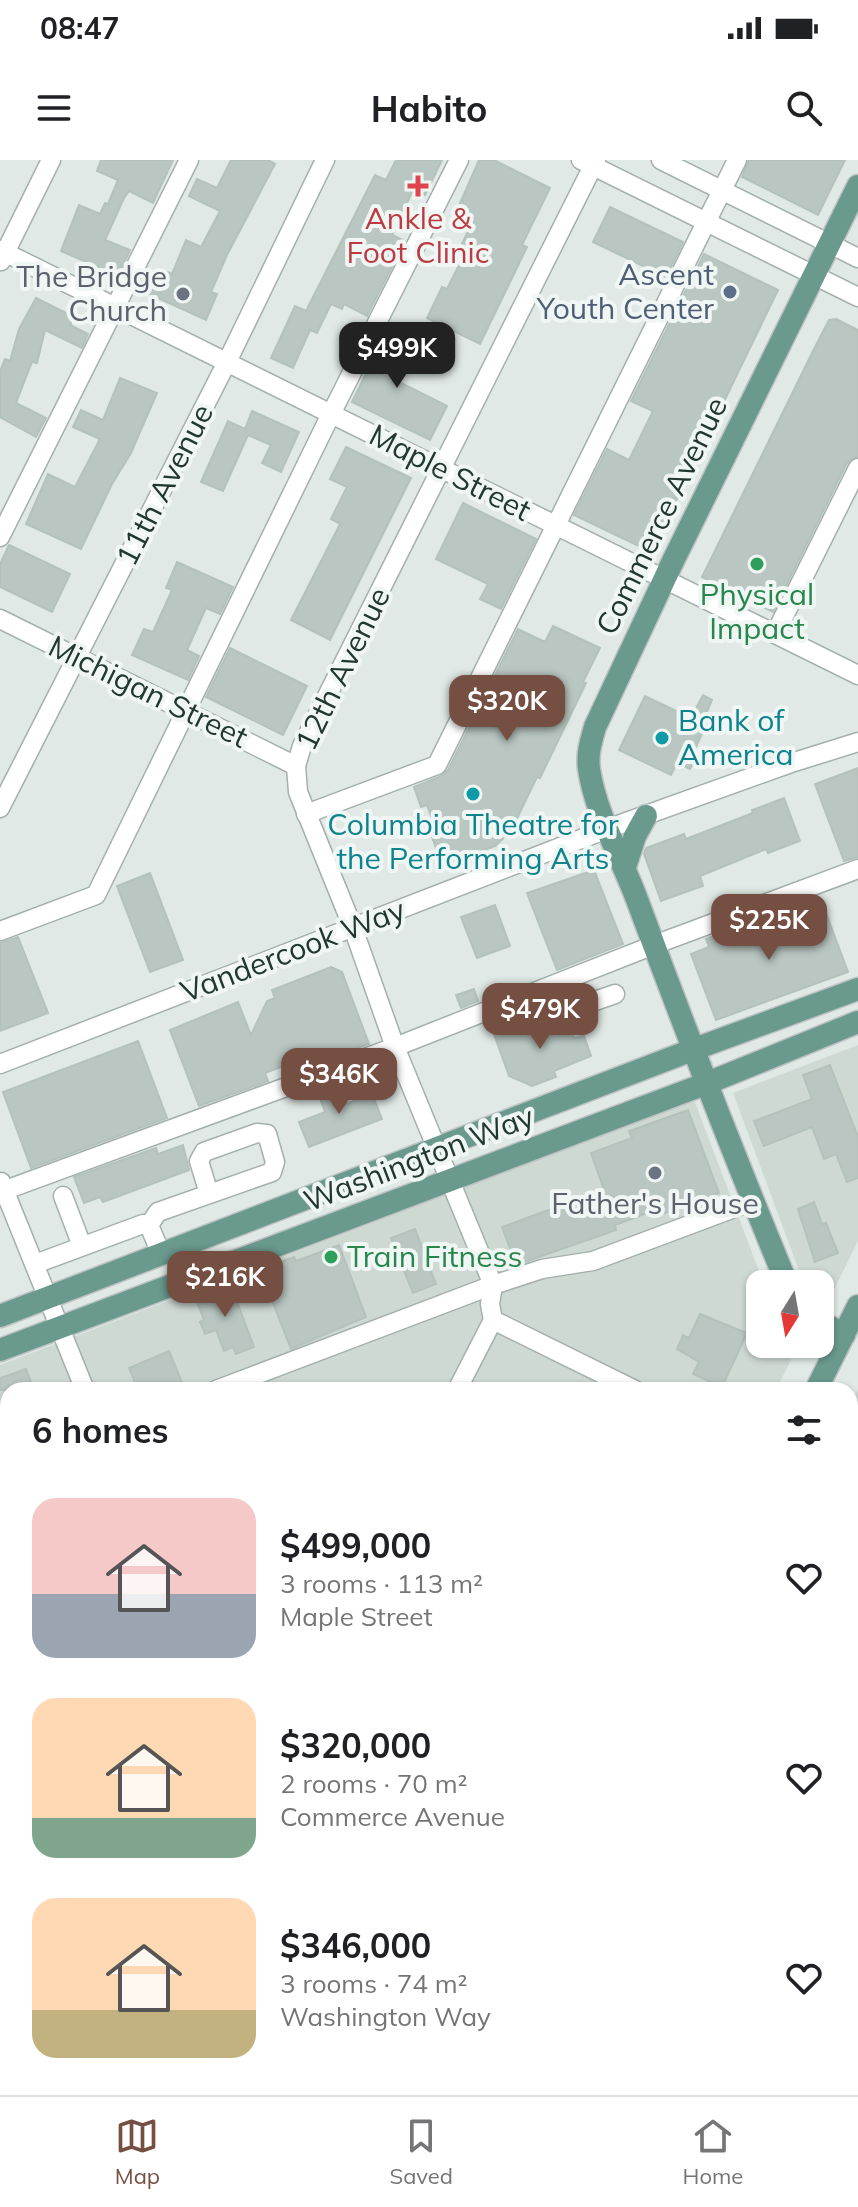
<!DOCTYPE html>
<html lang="en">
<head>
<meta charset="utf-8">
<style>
	:root { --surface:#fff; --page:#f6f6f6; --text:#202124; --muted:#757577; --line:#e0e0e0; --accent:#764f43 }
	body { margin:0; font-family:Mulish,sans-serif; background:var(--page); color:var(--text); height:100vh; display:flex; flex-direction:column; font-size:30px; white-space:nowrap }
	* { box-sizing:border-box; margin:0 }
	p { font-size:26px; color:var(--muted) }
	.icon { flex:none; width:44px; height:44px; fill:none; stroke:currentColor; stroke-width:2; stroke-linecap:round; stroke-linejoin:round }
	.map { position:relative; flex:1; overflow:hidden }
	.drawer { position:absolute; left:0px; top:1222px; width:858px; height:714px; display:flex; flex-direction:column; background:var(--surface); border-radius:24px 24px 0 0; box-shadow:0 2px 6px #0004 }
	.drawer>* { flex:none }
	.needle { width:52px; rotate:191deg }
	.controls { position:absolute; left:746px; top:1110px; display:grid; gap:16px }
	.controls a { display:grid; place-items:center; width:88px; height:88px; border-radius:16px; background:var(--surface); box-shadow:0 2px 6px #0004; font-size:40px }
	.price { position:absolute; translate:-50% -68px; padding:0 18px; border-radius:16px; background:var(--accent); color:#fff; font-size:26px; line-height:52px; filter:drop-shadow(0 2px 4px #0008) }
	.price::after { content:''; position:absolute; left:50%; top:48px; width:24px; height:18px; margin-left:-12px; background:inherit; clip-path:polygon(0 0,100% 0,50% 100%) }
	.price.selected { background:#222; color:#fff }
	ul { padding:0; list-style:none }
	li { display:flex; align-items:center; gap:24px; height:200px; padding:0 32px }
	li span { display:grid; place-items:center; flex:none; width:224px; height:160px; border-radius:24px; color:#555 }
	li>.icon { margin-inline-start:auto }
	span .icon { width:96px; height:96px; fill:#fffc; stroke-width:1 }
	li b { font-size:34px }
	h2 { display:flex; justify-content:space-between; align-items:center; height:96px; padding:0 32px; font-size:34px }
	.status { display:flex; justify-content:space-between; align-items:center; height:56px; padding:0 40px; background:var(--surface); direction:ltr }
	.status svg { height:22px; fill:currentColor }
	header { display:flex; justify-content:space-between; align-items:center; height:104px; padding:0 32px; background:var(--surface); font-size:36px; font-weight:700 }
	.tabs { display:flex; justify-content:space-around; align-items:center; height:112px; border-top:2px solid var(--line); background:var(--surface); font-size:22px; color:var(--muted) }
	.tabs a { display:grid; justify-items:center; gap:4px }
	.tabs .selected { color:var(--accent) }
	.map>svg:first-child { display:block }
	.built { fill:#cfd9d4 }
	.building { fill:#b9c6c1; stroke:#b4c2bc; stroke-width:2 }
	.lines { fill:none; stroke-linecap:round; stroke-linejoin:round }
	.minor-casing { stroke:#a4b0ac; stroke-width:21 }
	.major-casing { stroke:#bdc3c2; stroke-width:25 }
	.minor { stroke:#fff; stroke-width:18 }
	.major { stroke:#6a998e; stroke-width:22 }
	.health-dot { fill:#e0444e; stroke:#f0f6f3; stroke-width:3 }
	.service-dot { fill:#5c6f8a; stroke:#f0f6f3; stroke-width:3 }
	.worship-dot { fill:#6b7280; stroke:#f0f6f3; stroke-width:3 }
	.leisure-dot { fill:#2e9e5b; stroke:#f0f6f3; stroke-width:3 }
	.culture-dot { fill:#0f9aa8; stroke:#f0f6f3; stroke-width:3 }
	.labels { text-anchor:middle; stroke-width:8; stroke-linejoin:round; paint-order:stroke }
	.health-label { font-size:30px; fill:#be3a42; stroke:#f0f6f3 }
	.service-label { font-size:30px; fill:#4e5e75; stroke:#f0f6f3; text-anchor:end }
	.worship-label { font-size:30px; fill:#5b616d; stroke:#f0f6f3; text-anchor:end }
	.street-label { font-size:30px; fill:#233732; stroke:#f0f6f3 }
	.leisure-label { font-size:30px; fill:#27864d; stroke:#f0f6f3 }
	.culture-label { font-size:30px; fill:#0d838f; stroke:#f0f6f3; text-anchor:start }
</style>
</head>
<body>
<div class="status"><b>08:47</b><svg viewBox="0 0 49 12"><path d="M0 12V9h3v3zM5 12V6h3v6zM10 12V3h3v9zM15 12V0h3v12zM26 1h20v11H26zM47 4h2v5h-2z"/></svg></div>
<header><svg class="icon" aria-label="menu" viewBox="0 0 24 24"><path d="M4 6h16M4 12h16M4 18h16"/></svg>Habito<svg class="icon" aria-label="search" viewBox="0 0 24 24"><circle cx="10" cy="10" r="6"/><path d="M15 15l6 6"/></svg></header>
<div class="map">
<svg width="858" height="1935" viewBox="0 0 858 1935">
	<rect width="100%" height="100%" fill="#e0e9e5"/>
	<g class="built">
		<path d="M858,885V1081L828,1142L820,1138V1124H805L803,1121L733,933Z"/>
		<path d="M694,940L764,1124H760V1184H799L776,1230H8V1928H429L425,1935H0V1205Z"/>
		<path d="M858,1229V1935H604L608,1928H850V1245Z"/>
	</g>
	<g class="building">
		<path d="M101,0H173L153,43L129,31L124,38L105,80L130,90L118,116L61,91L79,45L100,54L105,43L108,44L118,20L97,11Z"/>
		<path d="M231,0H268L275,4L227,95L211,132L217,134L206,160L149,134L161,109L172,114L186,80L201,87L220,51L189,36L197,19L217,28Z"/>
		<path d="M396,0H442L425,35L413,30L392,75L405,81L367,156L344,144L342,149L331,144L317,173L310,170L293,208L271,198L295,146L306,151L375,15L386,20Z"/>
		<path d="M479,0H494L550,28L522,85L527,87L480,184L427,158L442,127L447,129L464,95L458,92L474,59L457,50Z"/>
		<path d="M749,0H845L818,55L742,17Z"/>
		<path d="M610,47L683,82L666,117L593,82Z"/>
		<path d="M704,94L778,130L654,386L645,389L574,355L607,289L629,300L653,251L631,241Z"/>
		<path d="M36,138L74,157L70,165L88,174L82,188L45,170L37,203L32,202L16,243L46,258L36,277L0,257V211L5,199L10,201L19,169Z"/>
		<path d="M836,159L858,170V296L847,303L773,452L702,417L814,189L829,160Z"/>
		<path d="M390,164L412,175L391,218L447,246L430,280L352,242Z"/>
		<path d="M120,218L157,233L131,293L112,324L81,389L26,364L48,314L75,327L100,279L73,267L81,250L103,260Z"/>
		<path d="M252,251L299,272L281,312L262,303L271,285L248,275L223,331L201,322L228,261L245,269Z"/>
		<path d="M346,287L411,318L330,480L291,460L340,364L331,359L347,327L330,319Z"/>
		<path d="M463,343L536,379L501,449L480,439L488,424L436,399Z"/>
		<path d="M9,385L70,414L52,452L0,427V404Z"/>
		<path d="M177,402L233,427L220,454L206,448L187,490L199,496L188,520L132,495L144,469L153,472L172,430L166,428Z"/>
		<path d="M553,466L600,488L583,522L586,523L540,618L537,617L511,671L495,686L442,704L432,677L438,675L427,645L421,647L414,627L441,616L448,610L518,469L545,482Z"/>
		<path d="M230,488L307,526L283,575L206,537Z"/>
		<path d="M703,535L712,540L702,563L706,565L693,593L697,595L690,609L677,603L671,615L619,590L645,536L691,558Z"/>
		<path d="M858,608V697L844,701L815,624Z"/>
		<path d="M784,638L800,681L768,693L766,689L700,716L703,726L661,741L644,694L646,688L684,674L686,679L753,653L752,650Z"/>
		<path d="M594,710L623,784L557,810L527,733Z"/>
		<path d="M150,713L183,800L150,812L117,726Z"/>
		<path d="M495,745L510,786L477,798L461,757Z"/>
		<path d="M823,745L848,812L716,860L691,794L709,787L706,779L721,773L724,782Z"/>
		<path d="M18,777L48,853L0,871V783Z"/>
		<path d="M331,807L342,812L369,884L302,908L299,900L265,913L268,921L199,946L170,870L238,842L251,875L267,841L275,838L272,830Z"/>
		<path d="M474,829L478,841L461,848L456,835Z"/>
		<path d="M554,846L553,855L556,861L568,863L574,878L584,876L591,896L554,911L556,917L532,926L509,916L494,874L516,865L524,869L546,870L553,860L547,849Z"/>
		<path d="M138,881L167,958L31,1008L3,932Z"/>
		<path d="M830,905L858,977V1018L847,1022L836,994L824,999L812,967L764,986L754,961L812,939L803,915Z"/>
		<path d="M339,924L346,944L372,934L382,959L309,987L299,962L325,952L318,933Z"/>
		<path d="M688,950L719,1033L657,1056L655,1050L615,1065L616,1070L516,1105L502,1067L604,1030L591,993L632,978L629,971Z"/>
		<path d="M183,985L189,1010L103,1042L100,1037L84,1043L74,1017L156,988L158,994Z"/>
		<path d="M814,1042L822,1064L826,1063L838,1093L815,1102L798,1049Z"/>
		<path d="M415,1069L436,1124L413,1133L391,1078Z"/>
		<path d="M339,1085L366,1157L291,1189L260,1110L294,1097L296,1101Z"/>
		<path d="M230,1123L254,1187L236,1194L233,1187L224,1191L216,1170L205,1174L200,1162L204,1160L195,1137Z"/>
		<path d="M700,1154L747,1173L722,1227L693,1214L699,1202L677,1189L683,1175L689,1178Z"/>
		<path d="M169,1191L185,1230H138L129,1208Z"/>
		<path d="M26,1209L34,1230H0V1218Z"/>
	</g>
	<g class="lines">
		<defs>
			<g id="minor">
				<path d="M581,0L858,137"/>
				<path d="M596,0L302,586L296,606L298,632L353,768L395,887L493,1125L490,1144L493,1160L635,1230"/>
				<path d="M661,0L858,98"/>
				<path d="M0,90L858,515"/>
				<path d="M1,101L51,0"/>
				<path d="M0,377L189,0"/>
				<path d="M0,459L296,606"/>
				<path d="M775,474L858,308"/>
				<path d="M0,648L227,202L325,0"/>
				<path d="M306,654L437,605L737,0"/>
				<path d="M0,771L96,735L331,254L459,0"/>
				<path d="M506,843L525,857L541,859"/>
				<path d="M564,852L615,834"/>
				<path d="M0,904L607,669L791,603L858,582"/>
				<path d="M1,1022L85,1230"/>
				<path d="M0,1032L395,887L654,785L858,709"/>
				<path d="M63,1036L82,1086"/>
				<path d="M149,1065L158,1052L272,1012L275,1002L267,974L257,973L204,992L199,1001L209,1034"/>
				<path d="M35,1104L143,1064L149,1065L161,1094"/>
				<path d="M216,1230L493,1125L542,1109L593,1101L753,1041"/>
				<path d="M457,1230L493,1160"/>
				<path d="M0,1312L8,1309"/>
				<path d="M0,1670L8,1654"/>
				<path d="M850,1713L858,1697"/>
				<path d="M350,1928L358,1935"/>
				<path d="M97,1935L100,1928"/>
				<path d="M408,1935L412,1928"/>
				<path d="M639,1935L643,1928"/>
				<path d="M756,1935L760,1928"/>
			</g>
			<g id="major">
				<path d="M625,707L635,676L646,656"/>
				<path d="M787,1124C735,998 686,872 639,745C623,700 596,656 589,609C587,594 591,581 595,567L673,401L858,26"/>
				<path d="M0,1156L692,890L858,829"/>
				<path d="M820,1161L844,1175"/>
				<path d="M0,1190L705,924L858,862"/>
				<path d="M816,1230L858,1146"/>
				<path d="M460,1935L464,1928"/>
			</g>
		</defs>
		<use href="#minor" class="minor-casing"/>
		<use href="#major" class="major-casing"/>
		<use href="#minor" class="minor"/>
		<use href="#major" class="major"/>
	</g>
	<path class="health-dot" d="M414 14h8v8h8v8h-8v8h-8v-8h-8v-8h8z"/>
	<circle class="service-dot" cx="730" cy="132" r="8"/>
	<g class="worship-dot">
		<circle cx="183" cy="134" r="8"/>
		<circle cx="655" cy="1013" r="8"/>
	</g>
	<g class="leisure-dot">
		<circle cx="757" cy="404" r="8"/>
		<circle cx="331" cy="1097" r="8"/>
	</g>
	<g class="culture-dot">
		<circle cx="662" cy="578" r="8"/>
		<circle cx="473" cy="634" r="8"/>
	</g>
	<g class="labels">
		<g class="health-label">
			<text x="418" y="69">Ankle &amp;<tspan x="418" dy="34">Foot Clinic</tspan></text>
		</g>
		<g class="service-label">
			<text x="714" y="125">Ascent<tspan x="714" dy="34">Youth Center</tspan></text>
		</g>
		<g class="worship-label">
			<text x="167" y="127">The Bridge<tspan x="167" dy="34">Church</tspan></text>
			<text x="655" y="1054" text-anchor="middle">Father's House</text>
		</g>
		<g class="street-label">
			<text transform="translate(450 313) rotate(27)" y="10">Maple Street</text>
			<text transform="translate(165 325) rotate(-63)" y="10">11th Avenue</text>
			<text transform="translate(662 356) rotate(-64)" y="10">Commerce Avenue</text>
			<text transform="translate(343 509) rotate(-64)" y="10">12th Avenue</text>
			<text transform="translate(148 532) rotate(26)" y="10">Michigan Street</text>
			<text transform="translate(293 791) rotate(-21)" y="10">Vandercook Way</text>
			<text transform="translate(419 999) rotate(-21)" y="10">Washington Way</text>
		</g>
		<g class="leisure-label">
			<text x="757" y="445">Physical<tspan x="757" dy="34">Impact</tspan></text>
			<text x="347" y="1107" text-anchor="start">Train Fitness</text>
		</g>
		<g class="culture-label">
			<text x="678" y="571">Bank of<tspan x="678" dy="34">America</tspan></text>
			<text x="473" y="675" text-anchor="middle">Columbia Theatre for<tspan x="473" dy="34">the Performing Arts</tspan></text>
		</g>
	</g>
</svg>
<div class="controls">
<a><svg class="needle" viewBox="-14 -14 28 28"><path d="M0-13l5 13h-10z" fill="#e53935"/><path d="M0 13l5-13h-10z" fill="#757577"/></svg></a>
</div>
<b class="price selected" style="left:397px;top:230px">$499K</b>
<b class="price" style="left:507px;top:583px">$320K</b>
<b class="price" style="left:769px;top:802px">$225K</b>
<b class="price" style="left:540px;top:891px">$479K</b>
<b class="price" style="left:339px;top:956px">$346K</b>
<b class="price" style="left:225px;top:1159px">$216K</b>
<section class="drawer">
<h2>6 homes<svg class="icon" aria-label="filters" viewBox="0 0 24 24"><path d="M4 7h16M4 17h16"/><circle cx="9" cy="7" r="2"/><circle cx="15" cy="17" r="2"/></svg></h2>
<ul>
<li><span style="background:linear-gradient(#f6c9c9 60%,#9aa5b1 0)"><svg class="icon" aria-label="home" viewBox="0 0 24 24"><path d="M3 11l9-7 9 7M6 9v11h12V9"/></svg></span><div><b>$499,000</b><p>3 rooms · 113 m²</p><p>Maple Street</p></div><svg class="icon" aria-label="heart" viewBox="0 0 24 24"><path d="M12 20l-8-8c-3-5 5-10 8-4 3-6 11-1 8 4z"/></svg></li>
<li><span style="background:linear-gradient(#ffd9b3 75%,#7fa58c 0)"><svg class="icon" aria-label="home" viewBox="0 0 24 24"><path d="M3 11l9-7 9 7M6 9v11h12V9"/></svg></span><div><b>$320,000</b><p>2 rooms · 70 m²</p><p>Commerce Avenue</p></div><svg class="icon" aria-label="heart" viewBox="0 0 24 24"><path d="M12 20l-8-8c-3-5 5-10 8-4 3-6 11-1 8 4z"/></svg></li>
<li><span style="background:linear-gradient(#ffd9b3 70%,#c2b280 0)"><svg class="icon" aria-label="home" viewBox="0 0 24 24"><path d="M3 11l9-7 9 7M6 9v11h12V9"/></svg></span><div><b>$346,000</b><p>3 rooms · 74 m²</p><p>Washington Way</p></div><svg class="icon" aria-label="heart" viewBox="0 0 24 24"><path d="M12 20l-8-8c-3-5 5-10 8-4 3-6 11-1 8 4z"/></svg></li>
</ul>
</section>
</div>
<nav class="tabs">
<a class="selected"><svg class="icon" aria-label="map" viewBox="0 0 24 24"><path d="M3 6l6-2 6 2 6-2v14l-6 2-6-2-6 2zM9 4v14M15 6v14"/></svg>Map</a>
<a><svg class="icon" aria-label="saved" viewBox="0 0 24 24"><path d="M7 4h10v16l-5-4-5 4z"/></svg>Saved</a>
<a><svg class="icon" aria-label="home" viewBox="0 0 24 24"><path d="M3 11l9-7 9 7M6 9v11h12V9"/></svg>Home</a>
</nav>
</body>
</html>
